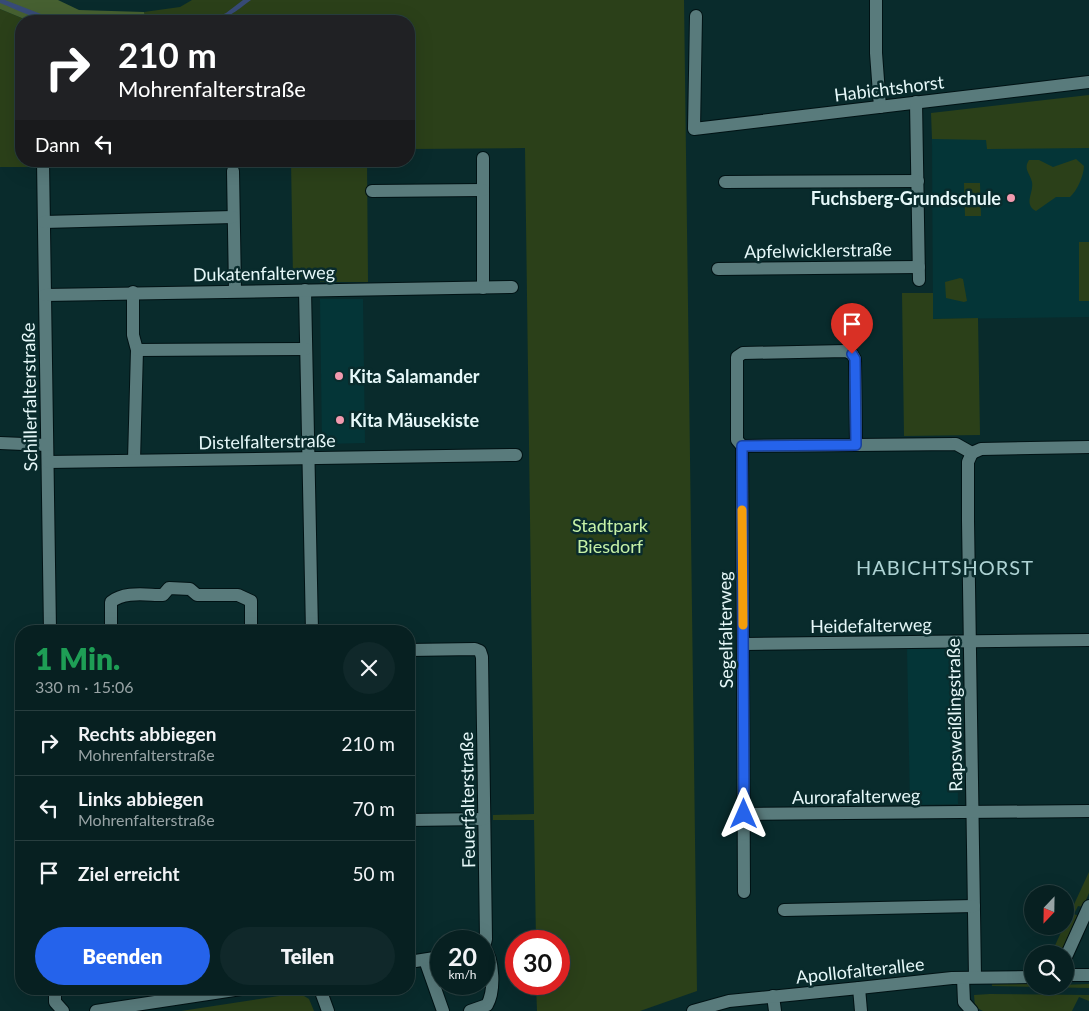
<!DOCTYPE html>
<html lang="de">
<head>
<meta charset="utf-8">
<style>
  :root { --surface:#072021; --page:#10282a; --text:#f1f3f6; --muted:#98a3a5; --line:#283e3f; --accent:#2563eb }
  body { margin:0; font-family:Lato,sans-serif; background:var(--page); color:var(--text); height:100vh; display:flex; flex-direction:column; font-size:19px; white-space:nowrap }
  * { box-sizing:border-box; margin:0 }
  p { font-size:16px; color:var(--muted) }
  .icon { flex:none; width:28px; height:28px; fill:none; stroke:currentColor; stroke-width:2; stroke-linecap:round; stroke-linejoin:round }
  .map { position:relative; flex:1; overflow:hidden }
  .panel { position:absolute; left:15px; top:625px; width:400px; height:370px; display:flex; flex-direction:column; background:var(--surface); border-radius:20px; box-shadow:0 5px 20px #0002,0 0 0 1px var(--line) }
  .panel>* { flex:none }
  .guide { position:absolute; left:15px; top:15px; width:400px; height:152px; border-radius:20px; box-shadow:0 5px 20px #0002,0 0 0 1px var(--line); background:#202124; color:#fff; overflow:hidden }
  .needle { width:32px; rotate:202deg }
  .controls { position:absolute; left:1024px; top:885px; display:grid; gap:10px }
  .controls a { display:grid; place-items:center; width:50px; height:50px; border-radius:50%; background:var(--surface); box-shadow:0 5px 20px #0002,0 0 0 1px var(--line); font-size:25px }
  .speed { position:absolute; left:430px; top:930px; display:flex; gap:10px; font-size:25px; font-weight:700; text-align:center }
  .speed>* { display:grid; place-content:center; width:65px; height:65px; border-radius:50%; background:var(--surface); box-shadow:0 5px 20px #0002,0 0 0 1px var(--line); line-height:1 }
  .speed small { font-size:12px; font-weight:400 }
  .speed .limit { border:8px solid #d22; background:#fff; color:#111 }
  .pin { position:absolute; display:grid; place-items:center; width:42px; height:42px; color:#fff; margin:-51px -21px; border-radius:50% 50% 50% 0; rotate:-45deg; box-shadow:0 0 5px #0007 }
  .pin .icon { rotate:45deg }
  .me { position:absolute; width:55px; margin:-28px; rotate:0deg; stroke-linejoin:round; filter:drop-shadow(0 0 4px #0008) }
  .turn { display:flex; align-items:center; gap:18px; height:105px; padding:0 20px; font-size:22px }
  .turn .icon { width:65px; height:65px; stroke-width:2.5 }
  .turn b { display:block; font-size:35px; line-height:42px }
  .then { display:flex; align-items:center; height:48px; padding:0 20px; background:#0003; gap:10px; font-size:19px }
  .round { display:grid; place-items:center; flex:none; width:52px; height:52px; border-radius:26px; background:var(--page) }
  .head { display:flex; align-items:center; justify-content:space-between; height:85px; padding:0 20px }
  h1 { font-size:30px; font-weight:800; line-height:38px; color:#1e9e55 }
  .button { display:flex; gap:10px; margin-top:auto; padding:10px 20px }
  .button a { flex:1; height:58px; border-radius:30px; background:var(--accent); color:#fff; font-size:20px; font-weight:800; line-height:58px; text-align:center }
  .button a+a { background:var(--page); color:var(--text) }
  ul { padding:0; list-style:none }
  li { display:flex; align-items:center; gap:15px; height:65px; padding:0 20px; border-top:1px solid var(--line) }
  li div { flex:1 }
  li b { display:block; font-size:19px }
  li em { font-style:normal }
  .map>svg:first-child { display:block }
  .built { fill:#043537 }
  .green { fill:#2b4019 }
  .forest { fill:#466031 }
  .water { fill:#374b77 }
  .lines { fill:none; stroke-linecap:round; stroke-linejoin:round }
  .minor-casing { stroke:#001214; stroke-width:14 }
  .minor { stroke:#597b7c; stroke-width:12 }
  .route-casing { stroke:#184099; stroke-width:12 }
  .route { stroke:#2563eb; stroke-width:9 }
  .slow { stroke:#f59e0b; stroke-width:9 }
  .poi-dot { fill:#f29aaf; stroke:#092b2c; stroke-width:2 }
  .labels { text-anchor:middle; dominant-baseline:central; stroke-width:5; stroke-linejoin:round; paint-order:stroke }
  .street-label { font-size:18px; fill:#e6f8f9; stroke:#092b2c }
  .poi-label { font-size:18px; font-weight:bold; fill:#e6f8f9; stroke:#092b2c; text-anchor:start }
  .park-label { font-size:18px; fill:#c6f1a7; stroke:#092b2c }
  .quarter-label { font-size:20px; letter-spacing:1px; fill:#aed3d4; stroke:#092b2c }
</style>
</head>
<body>
<div class="map">
<svg width="1089" height="1011" viewBox="0 0 1089 1011">
  <rect width="100%" height="100%" fill="#092b2c"/>
  <g class="built">
    <path d="M1089,122V317L933,319L932,139Z"/>
    <path d="M320,299H363L365,443L322,444Z"/>
    <path d="M907,648H956L958,804L910,805Z"/>
  </g>
  <g class="green">
    <path d="M192,0H684L697,991L640,1011H537L536,984H559V941H536L534,820H493V815L534,814L525,148L409,149V21H146L144,12L180,7Z"/>
    <path d="M0,9L29,21H21V161H31L30,167H0Z"/>
    <path d="M1089,95V148L987,149L986,140L932,139L931,113Z"/>
    <path d="M1076,159L1084,166C1084,175 1077,191 1070,197H1056L1036,211C1023,204 1034,193 1032,182C1030,173 1023,169 1029,160H1039L1053,167Z"/>
    <path d="M291,161H367L368,282H320V276L293,277Z"/>
    <path d="M964,183H980L981,216H965Z"/>
    <rect x="1079" y="242" width="10" height="59"/>
    <path d="M960,278L963,279L967,301L964,302L946,298L945,282Z"/>
    <path d="M902,293H933V319L978,318L980,435L904,436Z"/>
    <path d="M1089,872V893L1083,907L1078,906L1074,914L1079,916L1062,954H1051Z"/>
    <path d="M992,982L1032,983V986L1089,984V988L992,986Z"/>
    <path d="M299,993L309,999L314,1011H181Z"/>
    <path d="M990,994L1089,995V1001L1079,997L1072,1011H983L975,1007L974,995Z"/>
  </g>
  <path class="forest" d="M0,0H58L79,10L144,12L146,21H29L0,9Z"/>
  <g class="water">
    <path d="M0,0H5L59,21C38,21 20,11 0,3Z"/>
    <path d="M243,0H251C236,11 226,21 208,21L226,13Z"/>
  </g>
  <g class="lines">
    <g class="minor-casing">
      <g id="minor">
        <path d="M876,0V53L880,107"/>
        <path d="M696,16L694,129L1089,82"/>
        <path d="M916,102L919,280"/>
        <path d="M483,158V288"/>
        <path d="M43,161L50,631"/>
        <path d="M233,171L235,290"/>
        <path d="M725,182L918,181"/>
        <path d="M372,191L483,190"/>
        <path d="M44,222L233,217"/>
        <path d="M718,269L919,267"/>
        <path d="M305,290L312,631"/>
        <path d="M133,292V335L137,350L134,460"/>
        <path d="M45,295L512,287"/>
        <path d="M137,350L306,349"/>
        <path d="M0,443L47,445"/>
        <path d="M856,445L855,359L852,354L846,351L743,353L737,357V440L742,446L856,445L956,444L972,453"/>
        <path d="M742,446L744,892"/>
        <path d="M972,453L968,462V521L975,977"/>
        <path d="M972,453L981,449L1089,447"/>
        <path d="M48,462L516,455"/>
        <path d="M111,631V602C125,591 145,595 163,595L169,588L190,589L197,595H238L251,601V631"/>
        <path d="M744,644L1089,640"/>
        <path d="M409,650L475,649L480,651L482,657L486,939L484,947"/>
        <path d="M744,814L1089,811"/>
        <path d="M409,820L484,819"/>
        <path d="M784,910L974,906"/>
        <path d="M1065,959L1089,906"/>
        <path d="M425,960L443,1011"/>
        <path d="M409,962L441,957"/>
        <path d="M1065,975H1089"/>
        <path d="M963,978L964,1002L972,1011"/>
        <path d="M859,988L861,1011"/>
        <path d="M55,989V1002L63,1011"/>
        <path d="M320,989L328,1011"/>
        <path d="M773,996L775,1011"/>
        <path d="M96,1011L241,989"/>
        <path d="M470,1011L487,1005C495,991 494,960 484,947"/>
        <path d="M693,1011L729,1001L859,988L952,978L1032,977"/>
      </g>
    </g>
    <use href="#minor" class="minor"/>
  </g>
  <g class="lines">
    <g class="route-casing">
      <path id="route" d="M744,814L742,446L856,445L855,359L852,354"/>
    </g>
    <use href="#route" class="route"/>
    <path class="slow" d="M742,510L743,625"/>
  </g>
  <g class="poi-dot">
    <circle cx="1011" cy="198" r="5"/>
    <circle cx="339" cy="376" r="5"/>
    <circle cx="340" cy="420" r="5"/>
  </g>
  <g class="labels">
    <g class="street-label">
      <text transform="translate(889 88) rotate(-7)">Habichtshorst</text>
      <text transform="translate(818 250) rotate(-1)">Apfelwicklerstraße</text>
      <text transform="translate(264 273) rotate(-1)">Dukatenfalterweg</text>
      <text transform="translate(29 397) rotate(-91)">Schillerfalterstraße</text>
      <text transform="translate(267 441) rotate(-1)">Distelfalterstraße</text>
      <text transform="translate(871 625) rotate(-1)">Heidefalterweg</text>
      <text transform="translate(725 630) rotate(-91)">Segelfalterweg</text>
      <text transform="translate(954 715) rotate(-91)">Rapsweißlingstraße</text>
      <text transform="translate(856 796) rotate(-1)">Aurorafalterweg</text>
      <text transform="translate(467 800) rotate(-91)">Feuerfalterstraße</text>
      <text transform="translate(860 970) rotate(-6)">Apollofalterallee</text>
    </g>
    <g class="poi-label">
      <text x="1001" y="198" text-anchor="end">Fuchsberg-Grundschule</text>
      <text x="349" y="376">Kita Salamander</text>
      <text x="350" y="420">Kita Mäusekiste</text>
    </g>
    <g class="park-label">
      <text x="610" y="525">Stadtpark<tspan x="610" dy="21">Biesdorf</tspan></text>
    </g>
    <g class="quarter-label">
      <text x="945" y="567">HABICHTSHORST</text>
    </g>
  </g>
</svg>
<div class="controls">
<a><svg class="needle" viewBox="-14 -14 28 28"><path d="M0-13l5 13h-10z" fill="#e53935"/><path d="M0 13l5-13h-10z" fill="#98a3a5"/></svg></a>
<a><svg class="icon" aria-label="search" viewBox="0 0 24 24"><circle cx="10" cy="10" r="6"/><path d="M15 15l6 6"/></svg></a>
</div>
<div class="speed"><div>20<small>km/h</small></div><div class="limit">30</div></div>
<div class="pin" style="left:852px;top:354px;background:#d93025"><svg class="icon" aria-label="arrive" viewBox="0 0 24 24"><path d="M6 21V4h12l-3 4 3 4H6"/></svg></div>
<svg class="me" style="left:744px;top:814px" viewBox="-20 -20 40 40"><path d="M0-17L14 15 0 8-14 15z" fill="#2563eb" stroke="#fff" stroke-width="4"/></svg>
<div class="guide">
<div class="turn"><svg class="icon" aria-label="right" viewBox="0 0 24 24"><path d="M7 20v-9h11M14 6l5 5-5 5"/></svg><div><b>210 m</b>Mohrenfalterstraße</div></div>
<div class="then">Dann<svg class="icon" aria-label="left" viewBox="0 0 24 24"><path d="M17 20v-9H6M10 6l-5 5 5 5"/></svg></div>
</div>
<section class="panel">
<div class="head"><div><h1>1 Min.</h1><p>330 m · 15:06</p></div><a class="round"><svg class="icon" aria-label="close" viewBox="0 0 24 24"><path d="M6 6l12 12M18 6L6 18"/></svg></a></div>
<ul>
<li><svg class="icon" aria-label="right" viewBox="0 0 24 24"><path d="M7 20v-9h11M14 6l5 5-5 5"/></svg><div><b>Rechts abbiegen</b><p>Mohrenfalterstraße</p></div><em>210 m</em></li>
<li><svg class="icon" aria-label="left" viewBox="0 0 24 24"><path d="M17 20v-9H6M10 6l-5 5 5 5"/></svg><div><b>Links abbiegen</b><p>Mohrenfalterstraße</p></div><em>70 m</em></li>
<li><svg class="icon" aria-label="arrive" viewBox="0 0 24 24"><path d="M6 21V4h12l-3 4 3 4H6"/></svg><div><b>Ziel erreicht</b></div><em>50 m</em></li>
</ul>
<div class="button"><a>Beenden</a><a>Teilen</a></div>
</section>
</div>
</body>
</html>
